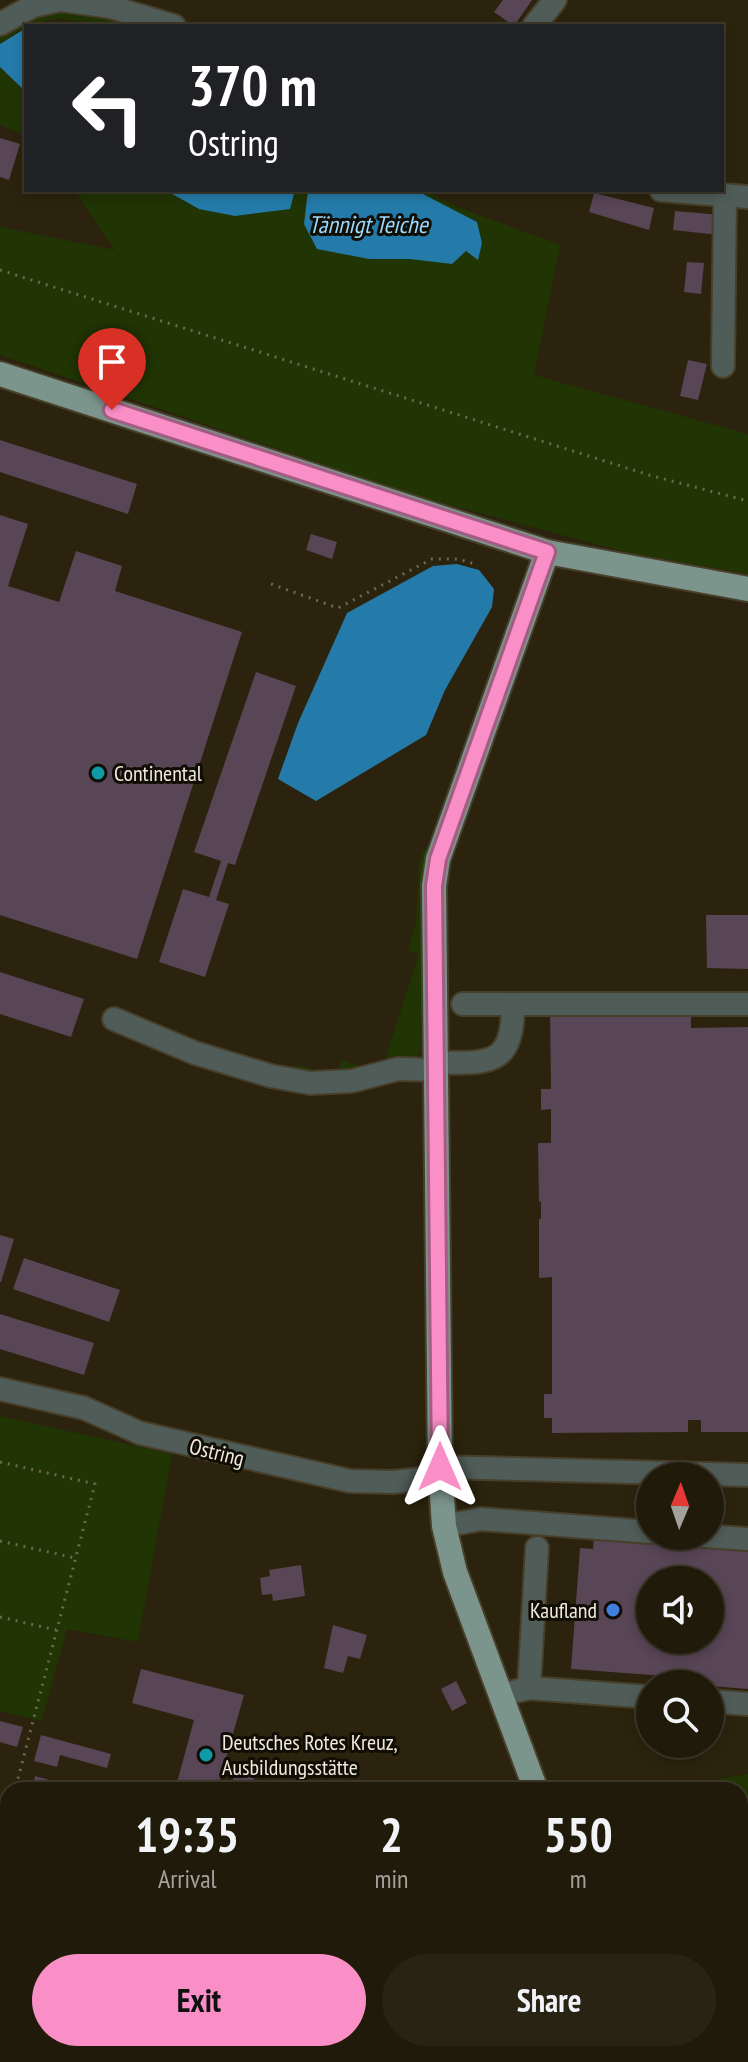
<!DOCTYPE html>
<html lang="en">
<head>
<meta charset="utf-8">
<style>
  :root { --surface:#201a0a; --page:#282313; --text:#f1f3f6; --muted:#a2a19c; --line:#3d382b; --accent:#fa8fc8 }
  body { margin:0; font-family:"PT Sans Narrow",sans-serif; background:var(--page); color:var(--text); height:100vh; display:flex; flex-direction:column; font-size:30px; white-space:nowrap }
  * { box-sizing:border-box; margin:0 }
  p { font-size:26px; color:var(--muted) }
  .icon { flex:none; width:44px; height:44px; fill:none; stroke:currentColor; stroke-width:2; stroke-linecap:round; stroke-linejoin:round }
  .map { position:relative; flex:1; overflow:hidden }
  .details { position:absolute; left:0px; top:1782px; width:748px; height:280px; display:flex; flex-direction:column; background:var(--surface); border-radius:24px 24px 0 0; box-shadow:0 4px 12px #0003,0 0 0 2px var(--line) }
  .details>* { flex:none }
  .top-card { position:absolute; left:24px; top:24px; width:700px; height:168px; border-radius:0px; box-shadow:0 4px 12px #0003,0 0 0 2px var(--line); background:#202124; color:#fff; overflow:hidden }
  .needle { width:52px; rotate:2deg }
  .controls { position:absolute; left:636px; top:1462px; display:grid; gap:16px }
  .controls a { display:grid; place-items:center; width:88px; height:88px; border-radius:50%; background:var(--surface); box-shadow:0 4px 12px #0003,0 0 0 2px var(--line); font-size:40px }
  .pin { position:absolute; display:grid; place-items:center; width:68px; height:68px; color:#fff; margin:-82px -34px; border-radius:50% 50% 50% 0; rotate:-45deg; box-shadow:0 0 8px #0007 }
  .pin .icon { rotate:45deg }
  .me { position:absolute; width:88px; margin:-44px; rotate:0deg; stroke-linejoin:round; filter:drop-shadow(0 0 6px #0008) }
  .turn { display:flex; align-items:center; gap:28px; height:168px; padding:0 32px; font-size:36px }
  .turn .icon { width:104px; height:104px; stroke-width:2.5 }
  .turn b { display:block; font-size:56px; line-height:68px }
  .eta { display:flex; justify-content:space-evenly; align-items:center; height:136px; text-align:center }
  .eta b { font-size:48px; font-weight:700; line-height:56px }
  .cta { display:flex; gap:16px; margin-top:auto; padding:16px 32px }
  .cta a { flex:1; height:92px; border-radius:48px; background:var(--accent); color:#111; font-size:32px; font-weight:700; line-height:92px; text-align:center }
  .cta a+a { background:var(--page); color:var(--text) }
  .map>svg:first-child { display:block }
  .green { fill:#213404 }
  .water { fill:#247ba9 }
  .building { fill:#584556; fill-rule:evenodd }
  .lines { fill:none; stroke-linecap:round; stroke-linejoin:round }
  .minor-casing { stroke:#473f2a; stroke-width:26 }
  .major-casing { stroke:#473f2a; stroke-width:28 }
  .path { stroke:#6e6754; stroke-width:3; stroke-dasharray:2 6; stroke-linecap:butt }
  .minor { stroke:#505c58; stroke-width:22 }
  .major { stroke:#7b948c; stroke-width:24 }
  .route-casing { stroke:#a25d82; stroke-width:20 }
  .route { stroke:#fa8fc8; stroke-width:14 }
  .culture-dot { fill:#0f9aa8; stroke:#100d05; stroke-width:3 }
  .shop-dot { fill:#3f7fe0; stroke:#100d05; stroke-width:3 }
  .labels { text-anchor:middle; dominant-baseline:central; stroke-width:6; stroke-linejoin:round; paint-order:stroke }
  .poi-label { font-size:22px; fill:#f0eadd; stroke:#100d05; text-anchor:start }
  .street-label { font-size:22px; fill:#f0eadd; stroke:#100d05 }
  .water-label { font-size:24px; font-style:italic; fill:#9bd8ff; stroke:#100d05 }
</style>
</head>
<body>
<div class="map">
<svg width="748" height="2062" viewBox="0 0 748 2062">
  <rect width="100%" height="100%" fill="#2b230d"/>
  <g class="green">
    <path d="M60,0L174,26H101L58,18L26,26L0,44V8L8,19Z"/>
    <path d="M0,67L26,92V135L0,125Z"/>
    <path d="M74,190H165L199,209H289L295,190H308L304,224L369,259H410L466,250L478,259L477,222L414,190H422L457,207L560,245L534,375L748,434V574L630,553L427,499L0,355V227L115,250Z"/>
    <path d="M423,849L429,851L423,883L420,1052C411,1065 402,1064 388,1068C351,1078 320,1083 283,1074L285,1066L297,1070L299,1065L336,1077L342,1060L367,1069L371,1062L383,1066L419,954L408,950L416,922L419,862Z"/>
    <path d="M0,1416L172,1454L138,1642L67,1629L42,1721L0,1711Z"/>
    <path d="M748,1774V1883L740,1884V1790H653Z"/>
  </g>
  <g class="water">
    <path d="M26,28V92L0,67V44Z"/>
    <path d="M165,190H295L290,209L235,216L199,209Z"/>
    <path d="M308,190H414L421,193L477,222L482,243L478,260L466,251L452,264L410,259H369L317,249L304,224Z"/>
    <path d="M457,564L479,570L494,589L492,607L445,690L426,735L316,801L278,779L298,723L347,613L433,566Z"/>
  </g>
  <g class="building">
    <path d="M503,0H532L514,26L494,12Z"/>
    <path d="M0,138L20,144L9,180L0,177Z"/>
    <path d="M594,193L654,208L649,230L589,212Z"/>
    <path d="M675,211L721,215L719,235L673,230Z"/>
    <path d="M687,262L704,263L701,294L684,292Z"/>
    <path d="M688,360L707,364L698,400L680,396Z"/>
    <path d="M0,440L137,484L128,514L0,472Z"/>
    <path d="M0,515L28,524L8,586L59,602L76,551L122,566L115,591L242,632L137,959L0,915Z"/>
    <path d="M311,534L337,542L332,559L306,550Z"/>
    <path d="M256,672L296,686L235,865L228,863L216,900L229,904L205,977L159,962L183,889L209,897L221,861L194,852Z"/>
    <path d="M706,915H748V969L707,968Z"/>
    <path d="M0,972L84,999L71,1037L0,1014Z"/>
    <path d="M691,1009V1028L748,1027V1432H701V1420H688V1432L552,1433V1418H544V1394H552V1277L539,1278V1219H541V1201L539,1202L538,1143H551V1109L541,1110V1089H551L550,1010Z"/>
    <path d="M0,1235L14,1239L1,1282H0Z"/>
    <path d="M24,1258L120,1290L109,1322L13,1289Z"/>
    <path d="M0,1314L94,1343L84,1375L0,1349Z"/>
    <path d="M594,1537L748,1550V1689L710,1686V1684H704L705,1679L571,1669L580,1548L593,1549ZM650,1580H710V1640H650Z"/>
    <path d="M301,1565L305,1596L273,1601L272,1594L262,1595L260,1578L270,1576L269,1570Z"/>
    <path d="M333,1625L367,1635L360,1659L348,1656L343,1673L324,1668Z"/>
    <path d="M141,1669L244,1695L217,1790H175L194,1720L132,1703Z"/>
    <path d="M456,1681L467,1703L452,1711L441,1689Z"/>
    <path d="M0,1721L23,1727L17,1747L0,1742Z"/>
    <path d="M41,1735L111,1754L107,1768L60,1755L57,1767L34,1761Z"/>
    <path d="M237,1766L256,1772L251,1790H230Z"/>
    <path d="M35,1776L82,1789V1790H32Z"/>
    <path d="M0,1879L8,1881V1957L0,1967Z"/>
    <path d="M748,1957V2008H740V1959Z"/>
  </g>
  <g class="lines">
    <g class="minor-casing">
      <g id="minor">
        <path d="M61,0L111,7L174,26"/>
        <path d="M0,24L33,6L60,0"/>
        <path d="M534,26L555,0"/>
        <path d="M661,190L748,197"/>
        <path d="M723,366L725,196"/>
        <path d="M463,1004H748"/>
        <path d="M114,1019L195,1053L271,1076L310,1083L352,1081L398,1069L434,1070"/>
        <path d="M434,1063C488,1062 513,1069 513,1004"/>
        <path d="M0,1389L84,1408L140,1433L350,1481L393,1482L440,1477"/>
        <path d="M440,1467L748,1475"/>
        <path d="M444,1526L481,1519L650,1532"/>
        <path d="M704,1536L748,1539"/>
        <path d="M529,1688L537,1548"/>
        <path d="M501,1695L529,1688L650,1697"/>
        <path d="M710,1701L748,1704"/>
        <path d="M0,1858L8,1860"/>
        <path d="M0,1988L8,1978"/>
        <path d="M740,2025H748"/>
        <path d="M521,2062L526,2058"/>
        <path d="M659,2062L664,2054"/>
      </g>
    </g>
    <g class="major-casing">
      <g id="major">
        <path d="M0,374L547,552L748,589"/>
        <path d="M536,1790L455,1572L444,1526L440,1467L434,886L438,859L547,552"/>
        <path d="M611,2054L616,2062"/>
      </g>
    </g>
    <g class="path">
      <path d="M0,270L649,475L748,501"/>
      <path d="M271,584L338,608L432,559H458L478,565"/>
      <path d="M0,1462L95,1484L15,1790"/>
      <path d="M0,1541L75,1558"/>
      <path d="M0,1617L56,1630"/>
      <path d="M1,1839L8,1814"/>
      <path d="M740,1872L743,1881"/>
      <path d="M748,1874L743,1881L748,1901"/>
    </g>
    <use href="#minor" class="minor"/>
    <use href="#major" class="major"/>
  </g>
  <g class="lines">
    <g class="route-casing">
      <path id="route" d="M112,410L547,552L438,859L434,886L440,1467"/>
    </g>
    <use href="#route" class="route"/>
  </g>
  <g class="culture-dot">
    <circle cx="98" cy="773" r="8"/>
    <circle cx="206" cy="1755" r="8"/>
  </g>
  <circle class="shop-dot" cx="613" cy="1610" r="8"/>
  <g class="labels">
    <g class="poi-label">
      <text x="114" y="773">Continental</text>
      <text x="597" y="1610" text-anchor="end">Kaufland</text>
      <text x="222" y="1742">Deutsches Rotes Kreuz,<tspan x="222" dy="25">Ausbildungsstätte</tspan></text>
    </g>
    <g class="street-label">
      <text transform="translate(217 1452) rotate(14)">Ostring</text>
    </g>
    <g class="water-label">
      <text x="368" y="224">Tännigt Teiche</text>
    </g>
  </g>
</svg>
<div class="controls">
<a><svg class="needle" viewBox="-14 -14 28 28"><path d="M0-13l5 13h-10z" fill="#e53935"/><path d="M0 13l5-13h-10z" fill="#a2a19c"/></svg></a>
<a><svg class="icon" aria-label="sound" viewBox="0 0 24 24"><path d="M4 9h4l5-4v14l-5-4H4zM17 9q2 3 0 6"/></svg></a>
<a><svg class="icon" aria-label="search" viewBox="0 0 24 24"><circle cx="10" cy="10" r="6"/><path d="M15 15l6 6"/></svg></a>
</div>
<div class="pin" style="left:112px;top:410px;background:#d93025"><svg class="icon" aria-label="arrive" viewBox="0 0 24 24"><path d="M6 21V4h12l-3 4 3 4H6"/></svg></div>
<svg class="me" style="left:440px;top:1467px" viewBox="-20 -20 40 40"><path d="M0-17L14 15 0 8-14 15z" fill="#fa8fc8" stroke="#fff" stroke-width="4"/></svg>
<div class="top-card">
<div class="turn"><svg class="icon" aria-label="left" viewBox="0 0 24 24"><path d="M17 20v-9H6M10 6l-5 5 5 5"/></svg><div><b>370 m</b>Ostring</div></div>
</div>
<section class="details">
<div class="eta">
<div><b>19:35</b><p>Arrival</p></div>
<div><b>2</b><p>min</p></div>
<div><b>550</b><p>m</p></div>
</div>
<div class="cta"><a>Exit</a><a>Share</a></div>
</section>
</div>
</body>
</html>
